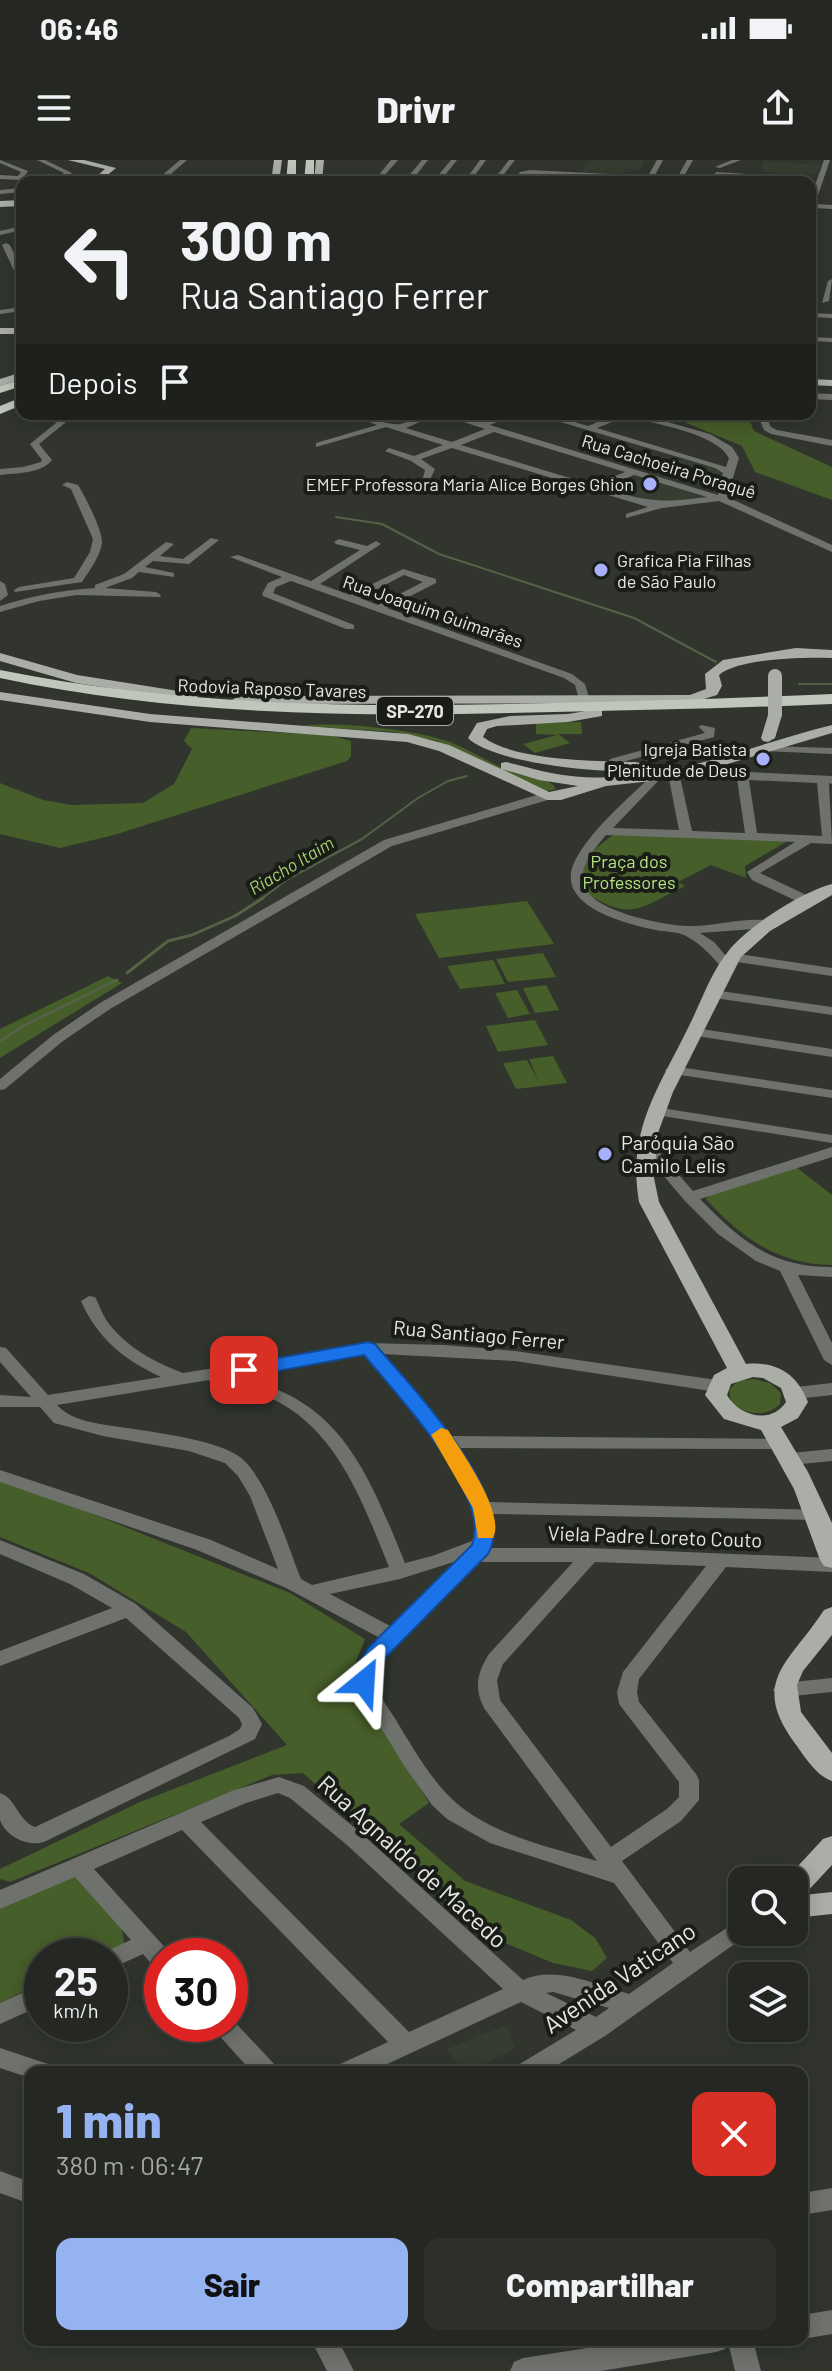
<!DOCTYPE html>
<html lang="pt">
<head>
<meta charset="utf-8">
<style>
  :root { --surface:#252822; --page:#2d302a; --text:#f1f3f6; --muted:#a3a6a5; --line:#424440; --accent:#95b2f1 }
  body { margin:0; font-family:Barlow,sans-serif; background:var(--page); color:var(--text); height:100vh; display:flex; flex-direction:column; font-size:30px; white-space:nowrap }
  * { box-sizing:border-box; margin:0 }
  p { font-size:26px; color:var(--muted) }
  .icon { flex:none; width:44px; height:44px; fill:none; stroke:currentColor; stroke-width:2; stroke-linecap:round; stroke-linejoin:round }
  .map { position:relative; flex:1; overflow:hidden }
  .sheet { position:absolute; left:24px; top:1906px; width:784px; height:280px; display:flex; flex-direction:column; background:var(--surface); border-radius:16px; box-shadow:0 4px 20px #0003,0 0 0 2px var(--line) }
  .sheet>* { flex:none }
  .top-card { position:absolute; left:16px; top:16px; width:800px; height:244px; border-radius:16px; box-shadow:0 4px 20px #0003,0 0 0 2px var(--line); background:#252822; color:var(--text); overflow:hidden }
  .fabs { position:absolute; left:728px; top:1706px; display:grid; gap:16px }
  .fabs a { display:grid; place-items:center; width:80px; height:80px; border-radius:16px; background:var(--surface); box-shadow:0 4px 20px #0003,0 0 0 2px var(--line); font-size:40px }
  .speed { position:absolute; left:24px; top:1778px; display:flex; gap:16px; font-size:40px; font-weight:700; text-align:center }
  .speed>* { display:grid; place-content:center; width:104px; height:104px; border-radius:50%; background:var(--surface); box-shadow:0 4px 20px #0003,0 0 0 2px var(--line); line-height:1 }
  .speed small { font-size:20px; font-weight:400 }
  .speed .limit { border:12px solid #d22; background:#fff; color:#111 }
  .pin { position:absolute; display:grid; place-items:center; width:68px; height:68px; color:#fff; margin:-34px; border-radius:16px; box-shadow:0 4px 12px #0006 }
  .me { position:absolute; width:88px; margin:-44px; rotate:27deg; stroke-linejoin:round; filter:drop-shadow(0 0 6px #0008) }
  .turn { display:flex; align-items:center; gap:28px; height:168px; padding:0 32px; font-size:36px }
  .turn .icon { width:104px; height:104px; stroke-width:2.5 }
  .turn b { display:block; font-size:56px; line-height:68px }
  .then { display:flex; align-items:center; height:76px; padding:0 32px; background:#0003; gap:16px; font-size:30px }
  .round { display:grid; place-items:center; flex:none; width:84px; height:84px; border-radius:16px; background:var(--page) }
  .overview { display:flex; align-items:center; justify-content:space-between; height:136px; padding:0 32px }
  h1 { font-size:48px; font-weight:800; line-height:60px; color:var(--accent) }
  .cta { display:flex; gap:16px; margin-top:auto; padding:16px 32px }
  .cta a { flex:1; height:92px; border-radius:16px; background:var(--accent); color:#111; font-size:32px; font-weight:800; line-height:92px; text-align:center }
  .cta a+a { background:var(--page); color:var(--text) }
  .status { display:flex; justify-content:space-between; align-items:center; height:56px; padding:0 40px; background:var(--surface); direction:ltr }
  .status svg { height:22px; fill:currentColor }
  header { display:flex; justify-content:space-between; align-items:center; height:104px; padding:0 32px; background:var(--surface); font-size:36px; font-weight:800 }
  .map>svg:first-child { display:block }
  .built { fill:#363d30 }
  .green { fill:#465e29 }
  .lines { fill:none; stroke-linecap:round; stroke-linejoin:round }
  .stream-far1 { stroke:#566245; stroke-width:2 }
  .stream { stroke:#566245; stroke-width:3 }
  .minor { fill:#6f716d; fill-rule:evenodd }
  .major { fill:#aaaea6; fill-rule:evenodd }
  .highway { fill:#c1c6bd; fill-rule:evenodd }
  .major-bridge { stroke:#aaaea6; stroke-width:14 }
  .route { fill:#1a73e8; stroke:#114b97; stroke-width:2 }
  .slow { fill:#f59e0b }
  .poi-dot { fill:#a8b0fc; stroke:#1a1c18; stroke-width:3 }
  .labels { text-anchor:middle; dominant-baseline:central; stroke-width:8; stroke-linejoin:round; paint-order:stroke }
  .far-street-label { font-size:18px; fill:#e5e7e2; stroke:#1a1c18 }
  .far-poi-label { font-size:18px; fill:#e5e7e2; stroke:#1a1c18; text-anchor:end }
  .shield { fill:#1a1c18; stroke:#a8aaa5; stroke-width:2 }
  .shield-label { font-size:18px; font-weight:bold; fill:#e5e7e2 }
  .far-park-label { font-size:18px; fill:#b5e37f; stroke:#1a1c18 }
  .far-water-label { font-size:18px; font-style:italic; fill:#a4d16e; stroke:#1a1c18 }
  .poi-label { font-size:20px; fill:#e5e7e2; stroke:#1a1c18; text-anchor:start }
  .street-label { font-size:20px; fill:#e5e7e2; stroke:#1a1c18 }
  .near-street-label { font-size:24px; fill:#e5e7e2; stroke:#1a1c18 }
</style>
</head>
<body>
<div class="status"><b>06:46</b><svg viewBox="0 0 49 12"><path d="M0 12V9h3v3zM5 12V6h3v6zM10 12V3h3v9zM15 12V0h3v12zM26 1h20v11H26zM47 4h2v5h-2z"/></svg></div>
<header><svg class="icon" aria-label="menu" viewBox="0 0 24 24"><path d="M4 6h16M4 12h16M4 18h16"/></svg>Drivr<svg class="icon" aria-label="share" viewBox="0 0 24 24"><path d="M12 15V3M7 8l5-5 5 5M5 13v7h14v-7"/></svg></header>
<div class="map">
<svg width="832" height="2211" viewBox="0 0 832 2211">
  <rect width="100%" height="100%" fill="#31352e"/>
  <g class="built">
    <path d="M589,0H645L640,10L626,9L621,15L581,13Z"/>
    <path d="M764,1L822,5L814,15L761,12Z"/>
    <path d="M684,299L722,311L724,314L716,329L649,314Z"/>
    <path d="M646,317L704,335L705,338L666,343L611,332Z"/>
    <path d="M506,1865L515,1888L470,1912H465L447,1889Z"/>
  </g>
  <g class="green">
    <path d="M665,254H747L754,271L832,307V340L755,312L742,286Z"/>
    <path d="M581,562L582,574H558L570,583L535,593L523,584L557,575L536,574V563Z"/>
    <path d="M302,566C336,561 416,570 450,582C473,591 494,606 518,614C530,619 550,617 556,629L544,632L437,581L394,572Z"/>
    <path d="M191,568L330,575L351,581V596L347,601L114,675L60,688L0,674V623L43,640L72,645L143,643L174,624L192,589L184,581Z"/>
    <path d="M617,672L782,680L786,682L745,706L746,718L711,705L678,722L685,726C638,749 632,762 584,732L578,711L592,691Z"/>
    <path d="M527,741L554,784L439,798L415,754Z"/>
    <path d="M543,793L556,817L508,822L496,799Z"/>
    <path d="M493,800L505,824L460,829L447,806Z"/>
    <path d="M108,816L122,823L0,898V869Z"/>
    <path d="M546,825L559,850L535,853L523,828Z"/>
    <path d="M517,830L530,854L508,858L495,833Z"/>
    <path d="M535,860L548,885L498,892L486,866Z"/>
    <path d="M553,896L567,923L516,929L503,903L527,900L539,922L529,899Z"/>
    <path d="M796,1007L832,1035V1105C779,1105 740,1077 706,1039L710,1033Z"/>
    <path d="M754,1219L770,1223L781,1233L780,1244C766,1258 745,1255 731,1242L729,1230L738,1221Z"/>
    <path d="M0,1317L290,1433L365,1479L350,1517L429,1643L399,1664L465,1721L571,1760L595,1778L607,1798L592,1811L553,1803L481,1773L303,1613L272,1615L10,1722L0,1719V1709L140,1642L287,1585L186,1472L89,1413L0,1377Z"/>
    <path d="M78,1712L122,1770L125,1787L94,1796H42V1822L0,1843V1743Z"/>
  </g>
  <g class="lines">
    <g class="stream-far1">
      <path d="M336,357L382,364L439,394L634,458L716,502"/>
      <path d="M799,524H832"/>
      <path d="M260,740L288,719L362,679L418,638L448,621L467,616"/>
    </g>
    <g class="stream">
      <path d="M127,813L168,781L192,775L235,756L263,738"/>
      <path d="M0,881L23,866L117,820"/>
    </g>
    <g class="minor">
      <path d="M0,0L28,11L24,17L54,19L64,13L37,0H45L72,13L62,20L64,22L0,19V15L18,16L21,12L0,3Z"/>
      <path d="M180,0H187L162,22L101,17L104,15L159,18Z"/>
      <path d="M391,0H398L384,16L407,18L422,0H428L414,18L435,19L451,0H457L442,19L456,22H373Z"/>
      <path d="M480,0H486L470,22H464Z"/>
      <path d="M509,0H515L498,22H492Z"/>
      <path d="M657,0H663L654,17L677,18L687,0H693L683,18L717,22L530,14L524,15L518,22H512L520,12L530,10L648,16Z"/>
      <path d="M732,0H741L720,8L715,7Z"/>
      <path d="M824,0H830L815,44L832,45V49L814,48L810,51V39Z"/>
      <path d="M716,12L796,17L799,19L796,21L714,15Z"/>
      <path d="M22,28V32L0,34V30Z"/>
      <path d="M22,66V70L0,75V71Z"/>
      <path d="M6,83L10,85L22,111V121L18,119L2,85Z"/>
      <path d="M832,119L829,141L822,143L828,121Z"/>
      <path d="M22,147V151L0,154V150Z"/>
      <path d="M810,153L832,154V158L810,157Z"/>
      <path d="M810,177L832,178V182L810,181Z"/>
      <path d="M810,233L832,234V240L810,239Z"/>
      <path d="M67,254H76L39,284L52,300C41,314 16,313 0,315V309L23,307L41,302L42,300L30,284Z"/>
      <path d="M291,254H300L291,262L287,259Z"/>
      <path d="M348,254C364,254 387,266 400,264C414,261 424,254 438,254L406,268L452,282L485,269L440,254C454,254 465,260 478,262C490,263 503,254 516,254L490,265L718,335L723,313L715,308L534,254H547L588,266L617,254H639L710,274L732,287L739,298L727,337L832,385V392L719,341L662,348L626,358V354L648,347L452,288L421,299L435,309L427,326H421L425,310L411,301L385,291L389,288L414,296L443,285L386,267L316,287V283L377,265ZM627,256C654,264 716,273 729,298L726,307L597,268ZM494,272L625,312L593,325L461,285ZM634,315L707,337C661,343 648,342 603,328Z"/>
      <path d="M757,254H765L771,267L777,270L832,280V286L771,274L764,270Z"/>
      <path d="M67,322L78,325C85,336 103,371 102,383C100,397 89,411 82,422L15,432L14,430L19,427L74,418L90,392L93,379L71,329L62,325Z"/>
      <path d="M211,378L219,380L189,404L153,401L145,407L174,413V417L139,412L132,418L105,428L156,432L161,435L160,437L77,435L39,441L0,452V446C31,436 62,430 95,428V425L124,414L166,382L174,384L160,396L183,399Z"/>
      <path d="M339,379L367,386L376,381L381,384L320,424L350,435L403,409L436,419V423L387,448L572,514L585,524L590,541L580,543L575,525L564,518L291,421L276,427L273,433L354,465V469H346L263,436L262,434L268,423L282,417L230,397L238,395L311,421L360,390L336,384L334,382ZM404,415L423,422L378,445L360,438Z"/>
      <path d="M0,421L5,424L8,435L0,441Z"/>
      <path d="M701,565L715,568L714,577L619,603L616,609L606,607L610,599L705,573L699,567Z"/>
      <path d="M767,586L832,588V594L763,591V587Z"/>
      <path d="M680,609L832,616V624L829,623L832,684L811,683L760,713L815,739V745H805L752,720L747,712L795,682L606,675C596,687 579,705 583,723C589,751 662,765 687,766C715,767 744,756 773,761V767L768,768L700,773L714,782L726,796L732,793L832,808V816L730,801L734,805L732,808H722C711,795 701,784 686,776C677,771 665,772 656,770C622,763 549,744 577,697C596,665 626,641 652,615H660L662,617L613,668L679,670L668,614ZM680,617L737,619L745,673L692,671ZM749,620L817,623L822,676L757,673Z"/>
      <path d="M547,632L553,636L551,639L392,686L110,849L63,881L5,929L0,930V919L53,875L100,843L384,680Z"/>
      <path d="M713,830L832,847V855L708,837V831Z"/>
      <path d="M695,868L832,889V897L690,875L688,872Z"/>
      <path d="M672,906L832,930V938L667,913L665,910Z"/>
      <path d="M655,947L832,975V983L650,954L648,951Z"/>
      <path d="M645,981L650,982L693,1031L832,987V997L700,1039C741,1081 771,1107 832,1107V1117L798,1115L832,1183V1205L824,1200L780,1111L756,1101L718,1074L685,1041L640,988L638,985L640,982Z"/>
      <path d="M89,1136L95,1137C100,1146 103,1157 110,1165C128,1188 156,1203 183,1213L368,1183L444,1185L515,1191L717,1220L726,1226L717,1232L515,1201L382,1194L451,1276L787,1279L790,1283L787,1287L781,1289L459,1288L476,1317L487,1342L825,1350L828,1354L825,1358L819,1360L490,1354L493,1373L487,1388H590L832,1398V1412L726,1407L639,1519L637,1532L639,1542L696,1614L699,1620V1640L681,1661L622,1701L690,1792L742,1758V1772L750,1773L605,1876L546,1912H515L518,1905L576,1870L521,1842L370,1912H335L338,1905L388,1882L182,1670L94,1709L170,1793L171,1796H162V1809L154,1807L143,1794L110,1809V1796H101L102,1793L131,1780L75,1717L0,1749V1730L234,1630L279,1617L304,1626L361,1673L523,1820C556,1805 596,1825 629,1834L673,1803L614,1723L490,1683L447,1659L432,1645L405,1607L358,1530V1510L369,1489L380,1478L286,1428L197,1390L0,1322V1310L211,1380L278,1409L250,1336L238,1316L225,1303L189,1291L103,1276L54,1263L40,1247H0V1235L31,1237L0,1202V1187L6,1188L48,1235L161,1217C124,1200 97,1178 81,1141ZM364,1194C396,1230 490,1330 472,1381L432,1396L405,1403C367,1310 338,1232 228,1217ZM209,1220L211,1225C235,1232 260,1231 282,1244C340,1277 365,1348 389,1407L312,1425L301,1419C288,1387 266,1313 237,1295C210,1278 145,1271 113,1266C93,1263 71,1260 57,1245ZM460,1400L392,1467L330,1434L400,1419ZM481,1402H573L489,1494C477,1513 474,1528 484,1548L597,1701C546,1686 482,1673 445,1632C426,1611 411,1585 396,1560C383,1540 368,1524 383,1499ZM595,1402L706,1406L623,1512L617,1532L619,1544L679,1622V1637L667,1649L611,1687L500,1540L497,1520L503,1504ZM278,1633L290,1638L347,1685L503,1829L409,1872L201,1662L246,1643ZM553,1832L609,1848L596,1857L546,1833Z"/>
      <path d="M832,1223V1235L796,1239L787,1233L796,1227Z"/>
      <path d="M832,1289V1301L791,1305L785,1303L782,1299L785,1295L791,1293Z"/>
      <path d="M0,1380L84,1414L136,1444L253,1548L262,1564L255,1579L44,1682C28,1687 6,1677 0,1660C0,1652 0,1641 0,1633C16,1638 18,1661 35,1667L229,1576L240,1569L242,1564L239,1558L126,1458L0,1506V1491L112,1448L70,1424L0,1394Z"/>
      <path d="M832,1518V1532L783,1537L776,1535L773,1530L776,1525L783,1523Z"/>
      <path d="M42,1824V1845L0,1864V1843Z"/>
      <path d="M230,1857L275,1905L278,1912H252L215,1871L212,1864H230Z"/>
      <path d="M0,1888L51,1905L54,1912H30V1918L0,1908Z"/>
      <path d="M0,2011L30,2022V2044L0,2033Z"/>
      <path d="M832,2028V2050L802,2055V2033Z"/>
      <path d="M832,2150V2174L802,2179V2155Z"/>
      <path d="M311,2180H338L354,2211H327Z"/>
      <path d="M639,2180H753L761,2211H735L728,2182L725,2189L716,2192L601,2211H510L514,2202L523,2198Z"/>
    </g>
    <g class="major">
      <path d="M68,0H84L116,8L99,22H90L105,9Z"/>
      <path d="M274,0H282L279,22H271Z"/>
      <path d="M316,0H324L322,22H314Z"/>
      <path d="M22,40V46L0,47V41Z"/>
      <rect x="0" y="168" width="22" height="6"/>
      <path d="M22,212V219L0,226V219Z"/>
      <path d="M810,219L832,220V226L810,225Z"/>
      <path d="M796,488L832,490V498C805,497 739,498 719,515L722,526L717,535L691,543L239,544L232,540L239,536L690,535L706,529L705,514L723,500Z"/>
      <path d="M0,493L77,515L191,533L198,537L191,541L76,523L0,501Z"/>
      <path d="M0,532L150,554L408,574L449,585L501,609V603L506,602C528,607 549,614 571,616C662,626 747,586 832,565V573L680,618L606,626L561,640H547L439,591L407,582L150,562L0,540ZM502,609L539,620L578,626L549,632Z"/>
      <path d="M597,549L602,550V556L568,562L497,566L487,569L483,577C515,601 595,601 635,602L640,603V609C608,616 490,602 468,578L477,563L510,556L568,554Z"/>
      <path d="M775,551L782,555L775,578L768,582L763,581L761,578L768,555Z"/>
      <path d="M832,724V735L770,771L741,797L673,932L658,973L654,1018L659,1042L746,1204C777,1201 797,1214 808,1242L798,1258L781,1267L808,1312L832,1363V1408L824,1406L820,1400L794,1329L761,1270L724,1259L705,1235L714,1215L727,1208L639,1042C627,971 657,931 687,870C701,843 710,813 730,789C750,765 802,732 832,724ZM753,1217L763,1218L781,1228L786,1242C771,1265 739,1256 727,1235L731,1224Z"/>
      <path d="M832,1447V1475L803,1511L797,1525L801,1552L832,1593V1621C817,1616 806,1599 797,1586C748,1521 789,1504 824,1450Z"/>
      <path d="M832,1676V1705L804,1735L832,1732V1754L794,1758V1720H785L823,1679Z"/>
    </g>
    <g class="highway">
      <path d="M288,0H296V22H286Z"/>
      <path d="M306,0H314V22H304Z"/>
      <path d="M22,219V226L0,233V226Z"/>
      <path d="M22,237V245L0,254V246Z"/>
      <path d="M0,510C184,547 367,548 554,543C647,541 739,538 832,534V544C739,548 647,550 554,552C367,557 184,557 0,518Z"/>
    </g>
    <path class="major-bridge" d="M775,516V554"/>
  </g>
  <path class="route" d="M368,1182L375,1184C410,1226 520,1338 488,1394L384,1499L372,1528L364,1531L356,1528L353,1522L355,1510L368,1488L472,1385C492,1334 395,1233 364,1195L244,1217L234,1210L244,1204Z"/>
  <path class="slow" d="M441,1268L448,1270C462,1293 506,1353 493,1378H478L473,1348L431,1275Z"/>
  <g class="poi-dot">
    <circle cx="650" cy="324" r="8"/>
    <circle cx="601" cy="410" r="8"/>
    <circle cx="763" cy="599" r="8"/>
    <circle cx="605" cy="994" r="8"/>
  </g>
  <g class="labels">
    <g class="far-street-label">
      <text transform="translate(669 306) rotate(17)">Rua Cachoeira Poraquê</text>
      <text transform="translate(433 451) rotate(19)">Rua Joaquim Guimarães</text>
      <text transform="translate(272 528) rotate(2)">Rodovia Raposo Tavares</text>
    </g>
    <g class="far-poi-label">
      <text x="634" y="324">EMEF Professora Maria Alice Borges Ghion</text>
      <text x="617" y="400" text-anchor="start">Grafica Pia Filhas<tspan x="617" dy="21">de São Paulo</tspan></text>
      <text x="747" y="589">Igreja Batista<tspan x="747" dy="21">Plenitude de Deus</tspan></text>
    </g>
    <rect class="shield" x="377" y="537" width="76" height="28" rx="6"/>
    <g class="shield-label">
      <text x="415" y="551">SP-270</text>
    </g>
    <g class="far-park-label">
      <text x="629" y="701">Praça dos<tspan x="629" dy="21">Professores</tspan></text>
    </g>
    <g class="far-water-label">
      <text transform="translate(291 705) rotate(-31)">Riacho Itaim</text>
    </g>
    <g class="poi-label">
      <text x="621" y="982">Paróquia São<tspan x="621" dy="23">Camilo Lelis</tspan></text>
    </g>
    <g class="street-label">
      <text transform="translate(479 1174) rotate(5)">Rua Santiago Ferrer</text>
      <text transform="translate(655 1376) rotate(2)">Viela Padre Loreto Couto</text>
    </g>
    <g class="near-street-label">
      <text transform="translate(413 1701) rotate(42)">Rua Agnaldo de Macedo</text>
      <text transform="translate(619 1817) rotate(-34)">Avenida Vaticano</text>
    </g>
  </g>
</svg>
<div class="fabs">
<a><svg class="icon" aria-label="search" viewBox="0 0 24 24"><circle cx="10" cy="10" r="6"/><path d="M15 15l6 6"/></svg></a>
<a><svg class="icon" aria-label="layers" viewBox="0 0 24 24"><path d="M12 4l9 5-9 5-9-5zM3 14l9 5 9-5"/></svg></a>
</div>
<div class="speed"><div>25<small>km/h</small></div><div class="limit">30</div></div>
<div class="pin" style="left:244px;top:1210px;background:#d93025"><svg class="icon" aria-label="arrive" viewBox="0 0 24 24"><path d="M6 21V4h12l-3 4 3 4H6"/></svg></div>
<svg class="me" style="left:364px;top:1522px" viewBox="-20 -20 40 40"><path d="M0-17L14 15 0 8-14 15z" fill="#1a73e8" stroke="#fff" stroke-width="4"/></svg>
<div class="top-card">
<div class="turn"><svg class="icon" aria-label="left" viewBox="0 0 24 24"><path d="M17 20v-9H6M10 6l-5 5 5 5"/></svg><div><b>300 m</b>Rua Santiago Ferrer</div></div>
<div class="then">Depois<svg class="icon" aria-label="arrive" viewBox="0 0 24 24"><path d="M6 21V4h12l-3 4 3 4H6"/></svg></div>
</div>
<section class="sheet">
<div class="overview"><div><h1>1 min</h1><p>380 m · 06:47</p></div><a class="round" style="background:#d93025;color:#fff"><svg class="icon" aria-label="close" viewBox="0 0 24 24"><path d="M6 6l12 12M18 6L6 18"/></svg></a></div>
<div class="cta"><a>Sair</a><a>Compartilhar</a></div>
</section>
</div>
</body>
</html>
